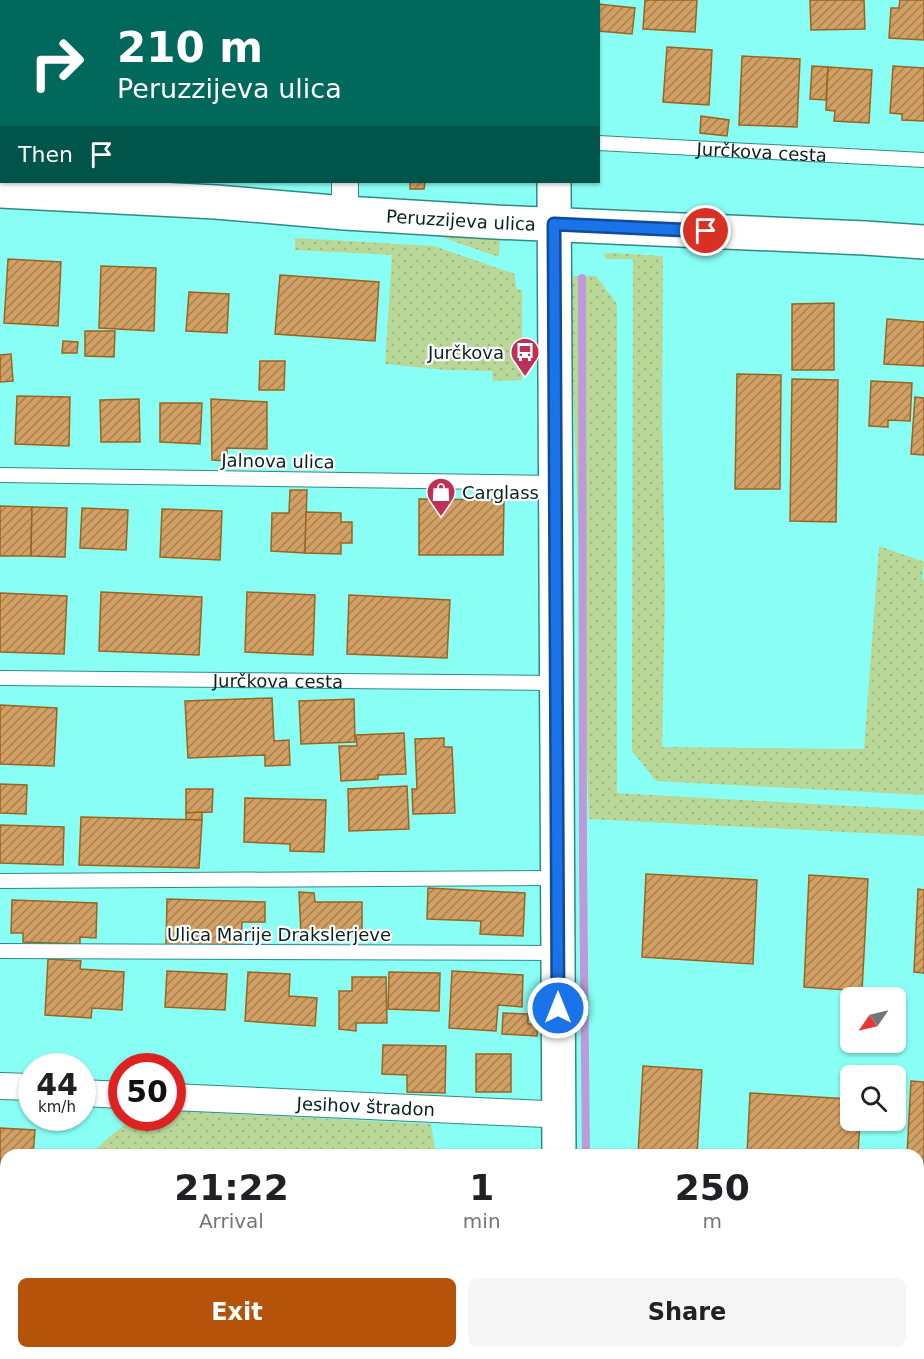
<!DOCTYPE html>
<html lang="en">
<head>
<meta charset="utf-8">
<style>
  :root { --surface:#fff; --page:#f6f6f6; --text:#202124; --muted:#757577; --accent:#b45309 }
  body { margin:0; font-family:"DejaVu Sans",sans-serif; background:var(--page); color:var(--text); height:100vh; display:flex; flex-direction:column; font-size:22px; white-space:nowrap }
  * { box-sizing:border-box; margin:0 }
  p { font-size:20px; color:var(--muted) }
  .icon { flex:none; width:33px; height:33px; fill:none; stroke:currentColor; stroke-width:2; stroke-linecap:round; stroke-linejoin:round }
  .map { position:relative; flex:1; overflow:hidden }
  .sheet { position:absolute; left:0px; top:1149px; width:924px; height:210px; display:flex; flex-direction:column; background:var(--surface); border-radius:18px 18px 0 0; box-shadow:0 2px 4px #0004 }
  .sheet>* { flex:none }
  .banner { position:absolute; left:0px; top:0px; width:600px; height:183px; box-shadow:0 2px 4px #0004; background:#00695c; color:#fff; overflow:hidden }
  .needle { width:39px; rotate:236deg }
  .controls { position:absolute; left:840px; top:987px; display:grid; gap:12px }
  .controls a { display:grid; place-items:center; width:66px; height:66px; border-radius:9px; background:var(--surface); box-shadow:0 2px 4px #0004; font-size:30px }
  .speed { position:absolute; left:18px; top:1053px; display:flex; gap:12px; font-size:30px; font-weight:700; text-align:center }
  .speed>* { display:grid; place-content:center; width:78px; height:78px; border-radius:50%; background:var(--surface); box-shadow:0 2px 4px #0004; line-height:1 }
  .speed small { font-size:15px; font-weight:400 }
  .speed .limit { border:9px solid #d22; background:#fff; color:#111 }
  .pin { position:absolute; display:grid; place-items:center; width:51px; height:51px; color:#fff; margin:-26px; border:3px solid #fff; border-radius:50%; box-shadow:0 2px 6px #0007 }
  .me { position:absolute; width:66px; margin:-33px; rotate:0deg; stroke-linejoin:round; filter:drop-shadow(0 0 4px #0008) }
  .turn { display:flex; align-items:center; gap:21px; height:126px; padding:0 18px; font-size:27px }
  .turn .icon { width:78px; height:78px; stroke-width:2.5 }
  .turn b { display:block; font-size:42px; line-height:51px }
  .then { display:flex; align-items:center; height:57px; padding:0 18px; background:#0003; gap:12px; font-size:22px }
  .eta { display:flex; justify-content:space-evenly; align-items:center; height:102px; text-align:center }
  .eta b { font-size:36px; font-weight:700; line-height:42px }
  .cta { display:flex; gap:12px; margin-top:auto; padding:12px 18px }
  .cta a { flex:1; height:69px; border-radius:9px; background:var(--accent); color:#fff; font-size:24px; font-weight:700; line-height:69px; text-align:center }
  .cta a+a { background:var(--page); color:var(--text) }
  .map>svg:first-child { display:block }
  .grass { fill:url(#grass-dots) }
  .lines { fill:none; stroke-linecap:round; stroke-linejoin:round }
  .stream { stroke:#bd9ad9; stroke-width:8 }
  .building { fill:url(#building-hatch); stroke:#9a651d; stroke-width:1.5 }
  .service-casing { stroke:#2d8b85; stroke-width:16 }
  .minor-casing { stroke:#2d8b85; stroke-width:28 }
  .secondary-casing { stroke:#2d8b85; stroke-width:36 }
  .service { stroke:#fff; stroke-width:14 }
  .minor { stroke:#fff; stroke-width:26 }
  .secondary { stroke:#fff; stroke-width:33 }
  .route-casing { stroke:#114b97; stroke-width:15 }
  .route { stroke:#1a73e8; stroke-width:10 }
  .labels { text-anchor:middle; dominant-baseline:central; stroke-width:4.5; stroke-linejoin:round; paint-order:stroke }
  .street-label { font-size:18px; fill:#06211f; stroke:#fff }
  .poi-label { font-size:18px; fill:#06211f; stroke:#fff; text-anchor:end }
</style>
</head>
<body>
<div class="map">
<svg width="924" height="1359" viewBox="0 0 924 1359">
  <defs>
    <pattern id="grass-dots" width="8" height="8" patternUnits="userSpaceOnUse" patternTransform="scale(1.5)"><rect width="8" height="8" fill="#b9d898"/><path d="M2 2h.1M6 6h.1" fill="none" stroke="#9eb983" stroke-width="1.8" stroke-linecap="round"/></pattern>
    <pattern id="building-hatch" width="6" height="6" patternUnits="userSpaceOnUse" patternTransform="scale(1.5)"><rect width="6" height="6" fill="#d29f64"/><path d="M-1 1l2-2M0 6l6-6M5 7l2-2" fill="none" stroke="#a88152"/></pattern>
  </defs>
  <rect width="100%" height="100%" fill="#89fef5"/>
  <g class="grass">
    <path d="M441,234L500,238L499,257L444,238L440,236Z"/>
    <path d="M295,238L434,246L515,274L516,289L522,290V380L493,381L492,371L446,370L385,364L392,255L295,250Z"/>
    <path d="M612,253L663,256L662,413L665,591L662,747L864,749L879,546L924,562L922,579L924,580V795L656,781L632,751L633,259H606L604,254Z"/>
    <path d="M574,276H596L617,304V793L924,810V836L589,819L570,302L571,281Z"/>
    <path d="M173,1111L431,1124L435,1149L538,1151V1155H89C101,1146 125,1120 139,1118C149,1116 162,1118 172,1118Z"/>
  </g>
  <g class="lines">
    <g class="stream">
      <path d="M582,278L583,866L586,1155"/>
      <path d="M587,1353V1359"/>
    </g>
  </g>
  <g class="building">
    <path d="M645,0H697L695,32L643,29Z"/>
    <path d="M810,0H864L865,29L811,30Z"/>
    <path d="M900,0H924V40L889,38L891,8H899Z"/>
    <path d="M598,4L635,8L632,34L598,31Z"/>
    <path d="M667,47L712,50L709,105L663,102Z"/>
    <path d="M742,56L800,59L797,127L739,125Z"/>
    <path d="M812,66L828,67L826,100L810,99Z"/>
    <path d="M893,66L924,68V121L902,120V114L890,113Z"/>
    <path d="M828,67L872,70L869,123L834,121L835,111L826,110Z"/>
    <path d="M701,116L729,120L727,136L700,133Z"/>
    <path d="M410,182H425L424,189H410Z"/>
    <path d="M8,259L61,262L58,326L4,323Z"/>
    <path d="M101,266L156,268L154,331L99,328Z"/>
    <path d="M280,275L379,282L375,341L275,334Z"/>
    <path d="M189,292L229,294L227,333L186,331Z"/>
    <path d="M834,303V370H792V304Z"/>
    <path d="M887,319L924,322V366L884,364Z"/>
    <path d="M85,331H115L114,357L85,356Z"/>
    <path d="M63,341L78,342L77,353H62Z"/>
    <path d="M11,354L13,381L0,382V355Z"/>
    <path d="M260,361H285L284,390H259Z"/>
    <path d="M737,374L781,375L780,489H735Z"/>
    <path d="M792,379L838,380L836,522L790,521Z"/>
    <path d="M871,381L912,383L910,421L888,420V427L869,426Z"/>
    <path d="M17,396L70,397L69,446L15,444Z"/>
    <path d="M915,397L924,398V455L911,454Z"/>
    <path d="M139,399L140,442H101L100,400Z"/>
    <path d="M211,399L267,402V449L227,448V461L212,460Z"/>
    <path d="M160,403H202L200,444L160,442Z"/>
    <path d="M290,490H307L305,553L271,551L272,513H289Z"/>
    <path d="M419,499L504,500L503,555H419Z"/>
    <path d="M0,506L32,507L31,556H0Z"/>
    <path d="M32,507L67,508L65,557L31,556Z"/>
    <path d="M82,508L128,510L126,550L80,548Z"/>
    <path d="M162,509L222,511L220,560L160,557Z"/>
    <path d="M306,512L341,513V522H352V543H341V554L305,553Z"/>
    <path d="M101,592L202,597L199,655L99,651Z"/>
    <path d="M247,592L315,595L313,655L245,652Z"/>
    <path d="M0,593L67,596L64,654L0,652Z"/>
    <path d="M349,595L450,600L447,658L347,654Z"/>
    <path d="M272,698L274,741L289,740L290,765L265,766V755L188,758L185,701Z"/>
    <path d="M354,699L355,742L301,744L299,701Z"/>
    <path d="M0,705L57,708L54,766L0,764Z"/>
    <path d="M404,733L406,774L378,775V779L341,781L339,746H357L356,735Z"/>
    <path d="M444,738V747H452L455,813L413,814L412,789H417L415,739Z"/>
    <path d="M0,784L27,785L26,814L0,813Z"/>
    <path d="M407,786L409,829L349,831L348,789Z"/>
    <path d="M186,789H213L212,812L186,813Z"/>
    <path d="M245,798L326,800L324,852L290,851V844L244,842Z"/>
    <path d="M202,812V820H186V813Z"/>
    <path d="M81,817L202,820L199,868L79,865Z"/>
    <path d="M0,825L64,827L63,865L0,863Z"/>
    <path d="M646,874L757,880L753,964L642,957Z"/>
    <path d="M809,875L868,879L862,991L804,987Z"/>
    <path d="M428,888L525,893L523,936L480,934L481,921L427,919Z"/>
    <path d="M918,889L924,890V973L914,972Z"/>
    <path d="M299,892L314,893L315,902H362V934H301Z"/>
    <path d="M167,899L265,902V922H242L241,947L166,945Z"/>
    <path d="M12,900L97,903L96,938L80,937V944L23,942V933H11Z"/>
    <path d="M48,959L81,961L80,969L124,972L122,1010L92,1008L91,1018L45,1015Z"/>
    <path d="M167,971L227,974L225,1010L165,1007Z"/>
    <path d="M452,971L523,975L522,1007L498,1005L496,1031L449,1028Z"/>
    <path d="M248,972L290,974L289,996L317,998L315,1026L245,1021Z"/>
    <path d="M389,972L440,973L439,1011L388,1009Z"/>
    <path d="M352,977H386L387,1023H356V1031L339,1029V991H352Z"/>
    <path d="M503,1013L528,1014V1024H538L537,1036L502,1034Z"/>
    <path d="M383,1045L446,1046L445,1093L407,1092V1075L382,1074Z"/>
    <rect x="476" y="1054" width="35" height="38"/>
    <path d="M643,1066L702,1070L697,1155H638Z"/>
    <path d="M911,1081L924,1082V1194H918V1155H907Z"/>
    <path d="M750,1093L850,1099V1120H860L858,1155H747Z"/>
    <path d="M0,1128L35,1130L33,1155H6V1189H0Z"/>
    <rect x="0" y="1189" width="6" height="45"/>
    <rect x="0" y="1234" width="6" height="45"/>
    <path d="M918,1256L924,1257V1332L918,1331Z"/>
    <rect x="0" y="1279" width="6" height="46"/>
    <path d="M0,1325H6V1353H51V1359H0Z"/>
    <rect x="86" y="1353" width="30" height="6"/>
  </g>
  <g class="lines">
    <g class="service-casing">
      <g id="service">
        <path id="s1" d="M598,143L924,160"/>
        <path d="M0,475L555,483"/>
        <path id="s2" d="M0,678L556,683"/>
        <path d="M0,881L557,878"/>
        <path d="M0,951L557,953"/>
      </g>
    </g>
    <g class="minor-casing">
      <g id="minor">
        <path d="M344,0V2"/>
        <path d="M345,182V213"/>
        <path d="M0,1086L32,1087"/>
        <path d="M82,1093L122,1095"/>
        <path id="s3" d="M172,1097L545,1114L558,1116"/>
        <path d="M715,1353L816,1359"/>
      </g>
    </g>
    <g class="secondary-casing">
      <g id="secondary">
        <path d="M555,2V0"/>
        <path d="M554,182L559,1155"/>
        <path id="s4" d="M0,191L216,202L345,213L495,222L865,238L924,242"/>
        <path d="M561,1353V1359"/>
      </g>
    </g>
    <use href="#service" class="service"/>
    <use href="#minor" class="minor"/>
    <use href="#secondary" class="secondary"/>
  </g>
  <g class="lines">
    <g class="route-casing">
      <path id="route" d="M558,1008L554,224L706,231"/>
    </g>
    <use href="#route" class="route"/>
  </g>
  <defs>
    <g id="bus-pin" transform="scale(1.5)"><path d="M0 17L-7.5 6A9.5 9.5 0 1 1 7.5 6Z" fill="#bf3059" stroke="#fff"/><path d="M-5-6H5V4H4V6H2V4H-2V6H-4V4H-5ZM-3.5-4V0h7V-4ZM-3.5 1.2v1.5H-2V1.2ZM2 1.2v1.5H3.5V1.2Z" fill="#fff"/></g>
    <g id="shop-pin" transform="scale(1.5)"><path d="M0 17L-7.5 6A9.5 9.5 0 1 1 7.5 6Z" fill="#bf3059" stroke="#fff"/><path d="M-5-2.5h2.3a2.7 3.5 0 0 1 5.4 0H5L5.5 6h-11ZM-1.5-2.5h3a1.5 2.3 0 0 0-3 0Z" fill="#fff"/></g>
  </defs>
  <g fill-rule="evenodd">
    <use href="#bus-pin" x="525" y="352"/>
    <use href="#shop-pin" x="441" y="492"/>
  </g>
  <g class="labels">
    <g class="street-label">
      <text stroke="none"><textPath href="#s1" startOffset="164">Jurčkova cesta</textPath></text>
      <text stroke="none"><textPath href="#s4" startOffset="462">Peruzzijeva ulica</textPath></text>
      <text transform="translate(278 461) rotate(1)">Jalnova ulica</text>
      <text stroke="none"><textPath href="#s2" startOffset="278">Jurčkova cesta</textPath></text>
      <text x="279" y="934">Ulica Marije Drakslerjeve</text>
      <text stroke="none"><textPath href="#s3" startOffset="194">Jesihov štradon</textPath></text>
    </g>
    <g class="poi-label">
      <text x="504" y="352">Jurčkova</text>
      <text x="462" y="492" text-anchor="start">Carglass</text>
    </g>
  </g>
</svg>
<div class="controls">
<a><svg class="needle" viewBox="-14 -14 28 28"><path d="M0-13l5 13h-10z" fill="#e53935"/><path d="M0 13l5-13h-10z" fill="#757577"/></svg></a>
<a><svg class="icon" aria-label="search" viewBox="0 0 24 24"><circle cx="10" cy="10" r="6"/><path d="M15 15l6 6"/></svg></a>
</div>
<div class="speed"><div>44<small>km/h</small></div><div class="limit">50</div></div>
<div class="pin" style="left:706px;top:231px;background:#d93025"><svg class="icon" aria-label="arrive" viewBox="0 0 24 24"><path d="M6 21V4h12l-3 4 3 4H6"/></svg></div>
<svg class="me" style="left:558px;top:1008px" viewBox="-20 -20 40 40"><circle r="17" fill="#1a73e8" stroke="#fff" stroke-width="3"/><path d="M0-11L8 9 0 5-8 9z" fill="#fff"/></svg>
<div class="banner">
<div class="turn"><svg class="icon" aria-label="right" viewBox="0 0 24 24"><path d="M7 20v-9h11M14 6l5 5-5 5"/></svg><div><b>210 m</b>Peruzzijeva ulica</div></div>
<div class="then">Then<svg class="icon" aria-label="arrive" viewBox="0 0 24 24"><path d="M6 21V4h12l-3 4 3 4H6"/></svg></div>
</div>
<section class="sheet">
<div class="eta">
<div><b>21:22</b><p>Arrival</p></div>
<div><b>1</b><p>min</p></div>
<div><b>250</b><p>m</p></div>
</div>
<div class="cta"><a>Exit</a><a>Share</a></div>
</section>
</div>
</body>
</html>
